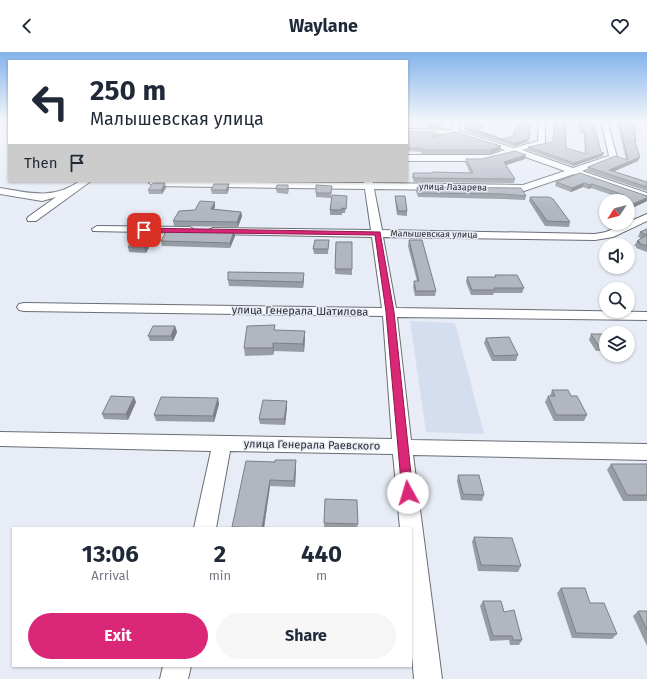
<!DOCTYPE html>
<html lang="en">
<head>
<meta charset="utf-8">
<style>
  :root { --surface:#fff; --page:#f6f6f7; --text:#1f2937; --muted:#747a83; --accent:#db2777 }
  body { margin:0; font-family:"Fira Sans",sans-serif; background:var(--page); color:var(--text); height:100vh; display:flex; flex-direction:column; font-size:15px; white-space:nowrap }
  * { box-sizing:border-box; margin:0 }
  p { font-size:13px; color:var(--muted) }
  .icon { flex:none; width:22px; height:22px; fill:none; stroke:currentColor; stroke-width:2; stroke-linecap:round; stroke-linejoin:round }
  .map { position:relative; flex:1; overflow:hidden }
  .panel { position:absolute; left:12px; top:475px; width:400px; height:140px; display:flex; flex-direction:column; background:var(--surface); border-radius:0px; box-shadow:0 1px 3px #0004 }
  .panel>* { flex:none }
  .banner { position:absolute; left:8px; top:8px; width:400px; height:122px; border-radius:0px; box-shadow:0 1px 3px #0004; background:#fff; color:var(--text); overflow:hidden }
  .needle { width:26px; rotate:234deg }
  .fabs { position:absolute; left:599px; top:142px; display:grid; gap:8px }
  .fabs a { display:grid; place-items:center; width:36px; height:36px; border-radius:50%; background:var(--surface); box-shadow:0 1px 3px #0004; font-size:20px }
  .pin { position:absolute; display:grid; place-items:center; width:34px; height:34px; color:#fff; margin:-17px; border-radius:8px; box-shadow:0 2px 6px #0006 }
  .me { position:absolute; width:44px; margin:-22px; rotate:354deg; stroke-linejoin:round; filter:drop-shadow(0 0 3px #0008) }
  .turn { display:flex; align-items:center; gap:14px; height:84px; padding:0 16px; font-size:18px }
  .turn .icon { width:52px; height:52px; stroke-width:2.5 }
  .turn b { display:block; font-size:28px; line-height:34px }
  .then { display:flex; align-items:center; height:38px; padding:0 16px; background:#0003; gap:8px; font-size:15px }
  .eta { display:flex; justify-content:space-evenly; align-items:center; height:68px; text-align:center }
  .eta b { font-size:24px; font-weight:700; line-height:28px }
  .button { display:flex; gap:8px; margin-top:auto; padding:8px 16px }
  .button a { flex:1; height:46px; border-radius:24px; background:var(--accent); color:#fff; font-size:16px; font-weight:700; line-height:46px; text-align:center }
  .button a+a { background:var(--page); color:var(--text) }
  header { display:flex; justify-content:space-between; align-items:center; height:52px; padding:0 16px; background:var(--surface); font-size:18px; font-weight:700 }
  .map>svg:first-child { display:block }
  .built { fill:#d5deee }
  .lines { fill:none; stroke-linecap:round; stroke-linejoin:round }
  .minor-casing { stroke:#696e76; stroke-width:2 }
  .minor { fill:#fff; fill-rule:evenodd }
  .wall { fill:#989da5 }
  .shaded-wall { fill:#7c7f86 }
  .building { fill:#b1b6c0; stroke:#7c7f86 }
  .route { fill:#db2777; stroke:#8e194d }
  .labels { text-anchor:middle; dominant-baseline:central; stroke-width:3; stroke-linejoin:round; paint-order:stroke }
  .far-street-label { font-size:9px; fill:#292b2e; stroke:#e7ecf6 }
  .street-label { font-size:11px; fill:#292b2e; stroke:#e7ecf6 }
</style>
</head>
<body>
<header><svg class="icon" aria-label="back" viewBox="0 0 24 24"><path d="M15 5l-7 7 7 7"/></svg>Waylane<svg class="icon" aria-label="heart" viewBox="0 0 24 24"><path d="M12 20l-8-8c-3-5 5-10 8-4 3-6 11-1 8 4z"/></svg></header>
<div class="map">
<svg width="647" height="627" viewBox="0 0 647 627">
  <rect width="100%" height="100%" fill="#e7ecf6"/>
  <path class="built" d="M410,269L455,271L484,382L426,380Z"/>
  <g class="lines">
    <g class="minor-casing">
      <g id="minor">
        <path d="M456,69H462L458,79L514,96L538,89L539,69H545V92L522,98L573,116L609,104L601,69H607L617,105L582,119L647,141V147L574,122L524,139L374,137L382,178L595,182L606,180L647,162V169L613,185L595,188L383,185L396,256L647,260V268L397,265L411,388L647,392V408L413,403L442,627H414L411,593V476H400L393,402L230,399L216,476H194L211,399L0,394V380L392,387L383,264L24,259L19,258L17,255L19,252L24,251L382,256L372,185L213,182L207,179L213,176L371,178L365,137L154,134L149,131L151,129L364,131L363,129H373V131L523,133L565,119L514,101L491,107L480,109H407V103H490L505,98L453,82L407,81V77L451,78Z"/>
        <path d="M80,129H91L36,169H28L27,167L28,165L56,145L42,149L0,142V136C31,141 52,148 80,129Z"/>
        <path d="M97,174L190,175L195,178L190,181L93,179L92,177Z"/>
        <path d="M163,614H191L188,627H160Z"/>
      </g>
    </g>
    <use href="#minor" class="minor"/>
  </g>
  <g class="wall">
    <path d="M445,69L440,76H427V73Z"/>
    <path d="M469,69H485L480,79L503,87L513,84L519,74L520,69H530L529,87L528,90L514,94L464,79L465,76Z"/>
    <path d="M549,69H565L566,96L585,102L584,82L580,80L577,69H593L601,100L603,104L573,114L527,98L528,95L553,90L555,70H549Z"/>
    <path d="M617,69H633L636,79L634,82L636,89L635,92L640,105L638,109L614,119L647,130V139L586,119L588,115L626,107Z"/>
    <path d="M407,78V79L435,83L434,85L501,94L500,98L490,102H422L421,100L407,99Z"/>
    <path d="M466,107H525L506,113L515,127L514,131L414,130L412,125L413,121H432V120L470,121L465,110Z"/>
    <path d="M580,121L647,144V149L628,158V149H610L618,145L591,136L588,137L583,135L571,140L555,134L556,130Z"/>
    <rect x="392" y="129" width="10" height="1"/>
    <path d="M316,133L332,134L331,146L316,145Z"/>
    <path d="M417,135L526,144L525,148L502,147L418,145L416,139Z"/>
    <path d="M166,136L162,142H149L148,138Z"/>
    <path d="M229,137L227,142H212L211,138Z"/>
    <path d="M276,137H289L288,142L277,141Z"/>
    <path d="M347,144L345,161H342V163H330V158Z"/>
    <path d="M395,144L407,159V164L397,163L395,148Z"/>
    <path d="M530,145L570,170L569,175L545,174L529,149Z"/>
    <path d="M215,150V154L214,158L241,160L242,164L238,175L174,174L173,169L195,158Z"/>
    <path d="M647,177V200L636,196V194H634L637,189L641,186L638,185L640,180Z"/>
    <path d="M235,184L230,196L162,194L161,189Z"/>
    <path d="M329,188L328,202H314L313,197Z"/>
    <path d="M409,188L436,239L435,244H415L413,235L414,229H417L408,194Z"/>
    <path d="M152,189L146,201L129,200L128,195Z"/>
    <path d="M336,190H352V223L335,222Z"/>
    <path d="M495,223L524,236L522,241H494L493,243H471L466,230L467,225H495Z"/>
    <path d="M304,226L303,236L229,234L228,228Z"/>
    <path d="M175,274L177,280L173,289H150L148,284Z"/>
    <path d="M275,278L305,286L304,300L274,299L273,303L245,304L244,296Z"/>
    <path d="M591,282H606V301H603L601,299H596L589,288Z"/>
    <path d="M486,286L518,303L516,309H492L484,291Z"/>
    <path d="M552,338L571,344L587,363L584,369H554L545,350L548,344H550Z"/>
    <path d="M218,346L219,352L214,370L156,369L154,363Z"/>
    <path d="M287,349V355L285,373L260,372L259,367Z"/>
    <path d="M136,350L128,368L104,367L102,362Z"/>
    <path d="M296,408V414L295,435L270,434L264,476H232V475L275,410Z"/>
    <path d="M611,412H647V449H623L607,418Z"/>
    <path d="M458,423L484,443L482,449L461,448L457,429Z"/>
    <path d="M325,447L358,472L357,476H324Z"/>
    <path d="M474,485L521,514L518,520L478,519L472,490Z"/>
    <path d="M561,536L590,551L617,582L612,587L572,586L557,541Z"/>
    <path d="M483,549L504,560L522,588L519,593H510L509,588L490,589L480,554Z"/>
    <path d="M638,559H647V594L633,564Z"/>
  </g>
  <g class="shaded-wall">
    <path d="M443,69H445L440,76V73Z"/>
    <path d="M529,87L528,90L514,94L515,91Z"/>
    <path d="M501,94L500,98L490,102L491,98Z"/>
    <path d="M604,101L603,104L573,114L574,111Z"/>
    <path d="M526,103L525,107L503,114L504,110Z"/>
    <path d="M640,105L638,109L608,122L609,118Z"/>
    <path d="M165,131L166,136L162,142L161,138Z"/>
    <path d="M584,131L583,135L571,140L572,136Z"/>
    <path d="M229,132V137L227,142L226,138Z"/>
    <path d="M592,132L591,136L588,137L590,133Z"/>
    <path d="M647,146V149L628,158V154Z"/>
    <path d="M215,150V154L212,162L211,157Z"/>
    <path d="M241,160L242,164L238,175L237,170Z"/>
    <path d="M234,179L235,184L230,196V191Z"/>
    <path d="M151,184L152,189L146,201L144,195Z"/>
    <path d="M304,221V226L303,236V230Z"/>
    <path d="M175,274L177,280L173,289L171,284Z"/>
    <path d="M305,279V286L304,300L303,292Z"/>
    <path d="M273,291L274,299L273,303Z"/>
    <path d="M134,345L136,350L128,368L126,362Z"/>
    <path d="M218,346L219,352L214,370L213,364Z"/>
    <path d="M287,349V355L285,373L284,367Z"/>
    <path d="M296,408V414L295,435L294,429Z"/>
    <path d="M270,428V434L264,476H262Z"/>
  </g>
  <g class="building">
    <path d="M430,69H443L440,73H427Z"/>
    <path d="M469,69H484L479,79L503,87L513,84L515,76L519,74L520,69H530L529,87L515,91L465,76Z"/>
    <path d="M555,69H565L566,96L586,102L585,79L581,77L579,69H593L601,100L604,101L574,111L528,95L553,90Z"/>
    <path d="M619,69H633L636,79L634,78L636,89L634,88L640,105L609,118L647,130V135L588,115L615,104L628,108Z"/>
    <path d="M407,78V79L436,80L432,85L455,80L501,94L491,98H422V96H407Z"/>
    <path d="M515,99L526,103L504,110L515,127L414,126L413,121H432V120L473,121L466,107H481Z"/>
    <path d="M580,121L647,144V146L628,154V149H611L624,143L592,132L590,133L584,131L572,136L556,130Z"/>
    <path d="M153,131H165L161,138H148Z"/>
    <path d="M214,132H229L226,138H211Z"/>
    <path d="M277,133H288V137H276Z"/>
    <path d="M316,133L332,134L331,141H316Z"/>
    <path d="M417,135L521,136L526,144L503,142L419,141Z"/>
    <path d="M332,143L347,144L346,157L342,156V158H330Z"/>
    <path d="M395,144H405L407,159H398Z"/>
    <path d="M530,145H549L553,147L570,170L547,169Z"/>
    <path d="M200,149L215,150L211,157L241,160L237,170L173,169L179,159L195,158Z"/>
    <path d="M647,177V183L640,180Z"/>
    <path d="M167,178L234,179L230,191L161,189Z"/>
    <path d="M647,183V194L638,191L640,190L637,189Z"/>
    <path d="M135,184H151L144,195H128Z"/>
    <path d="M315,188H329L328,197H313Z"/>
    <path d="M409,188H422L436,239H416L414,229H419Z"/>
    <path d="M336,190H352V217H335Z"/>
    <path d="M228,220L304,221L303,230L228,228Z"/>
    <path d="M495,223H517L524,236H494L495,238H472L467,225H496Z"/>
    <path d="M275,273L274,278L305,279L303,292L273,291V296H244L247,274Z"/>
    <path d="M153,274H175L171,284H148Z"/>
    <path d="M591,282H606V296L604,293H598Z"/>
    <path d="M509,285L518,303L494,304L486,286Z"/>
    <path d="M552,338H568L571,344H577L587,363H556L548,344H555Z"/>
    <path d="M111,344L134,345L126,362H102Z"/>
    <path d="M161,345L218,346L213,364L154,363Z"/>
    <path d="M263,348L287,349L284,367H259Z"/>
    <path d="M275,408H296L294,429L270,428L262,476L232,475L246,409L275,410Z"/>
    <path d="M611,412H647V443H627Z"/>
    <path d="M458,423H479L484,443L463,442Z"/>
    <path d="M325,447L357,448L358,472L324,471Z"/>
    <path d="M474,485L512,486L521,514L481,513Z"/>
    <path d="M561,536H585L590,551H604L617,582L576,581Z"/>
    <path d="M483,549H501L504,560L514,558L522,588H513L512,584H493Z"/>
    <path d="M638,559H647V578Z"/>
  </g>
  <linearGradient id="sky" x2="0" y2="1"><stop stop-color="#83b3eb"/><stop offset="0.44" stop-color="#f4f6fb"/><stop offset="1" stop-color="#f4f6fb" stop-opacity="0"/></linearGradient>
  <rect width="647" height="157" fill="url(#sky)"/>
  <path class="route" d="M142,176L380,180L394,260L413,441L412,444L408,446L403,444L402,441L386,260L375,183L144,180L141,178Z"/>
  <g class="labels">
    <g class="far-street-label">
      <text transform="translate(453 135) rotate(1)">улица Лазарева</text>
      <text transform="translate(434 182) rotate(1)">Малышевская улица</text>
    </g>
    <g class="street-label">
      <text transform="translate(300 259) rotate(1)">улица Генерала Шатилова</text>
      <text transform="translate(312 393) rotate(1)">улица Генерала Раевского</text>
    </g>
  </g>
</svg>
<div class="fabs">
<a><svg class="needle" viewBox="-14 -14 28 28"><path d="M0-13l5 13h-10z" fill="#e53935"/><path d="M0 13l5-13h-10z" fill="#747a83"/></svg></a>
<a><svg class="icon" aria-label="sound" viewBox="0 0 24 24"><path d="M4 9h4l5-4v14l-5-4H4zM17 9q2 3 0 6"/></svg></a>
<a><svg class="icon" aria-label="search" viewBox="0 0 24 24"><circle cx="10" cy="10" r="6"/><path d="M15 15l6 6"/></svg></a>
<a><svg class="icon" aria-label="layers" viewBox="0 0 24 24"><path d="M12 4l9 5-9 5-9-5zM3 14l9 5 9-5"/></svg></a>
</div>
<div class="pin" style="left:144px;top:178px;background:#d93025"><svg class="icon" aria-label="arrive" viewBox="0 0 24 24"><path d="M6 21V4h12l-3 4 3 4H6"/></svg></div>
<svg class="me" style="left:408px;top:441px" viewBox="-20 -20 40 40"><circle r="19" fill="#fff"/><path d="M0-13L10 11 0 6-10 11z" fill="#db2777"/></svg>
<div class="banner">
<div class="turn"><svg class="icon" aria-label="left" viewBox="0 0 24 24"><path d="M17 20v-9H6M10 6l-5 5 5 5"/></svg><div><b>250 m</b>Малышевская улица</div></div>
<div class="then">Then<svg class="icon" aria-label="arrive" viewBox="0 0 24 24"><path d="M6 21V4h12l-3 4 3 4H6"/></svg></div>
</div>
<section class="panel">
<div class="eta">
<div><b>13:06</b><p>Arrival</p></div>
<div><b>2</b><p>min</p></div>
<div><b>440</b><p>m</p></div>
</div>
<div class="button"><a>Exit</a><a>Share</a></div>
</section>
</div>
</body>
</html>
